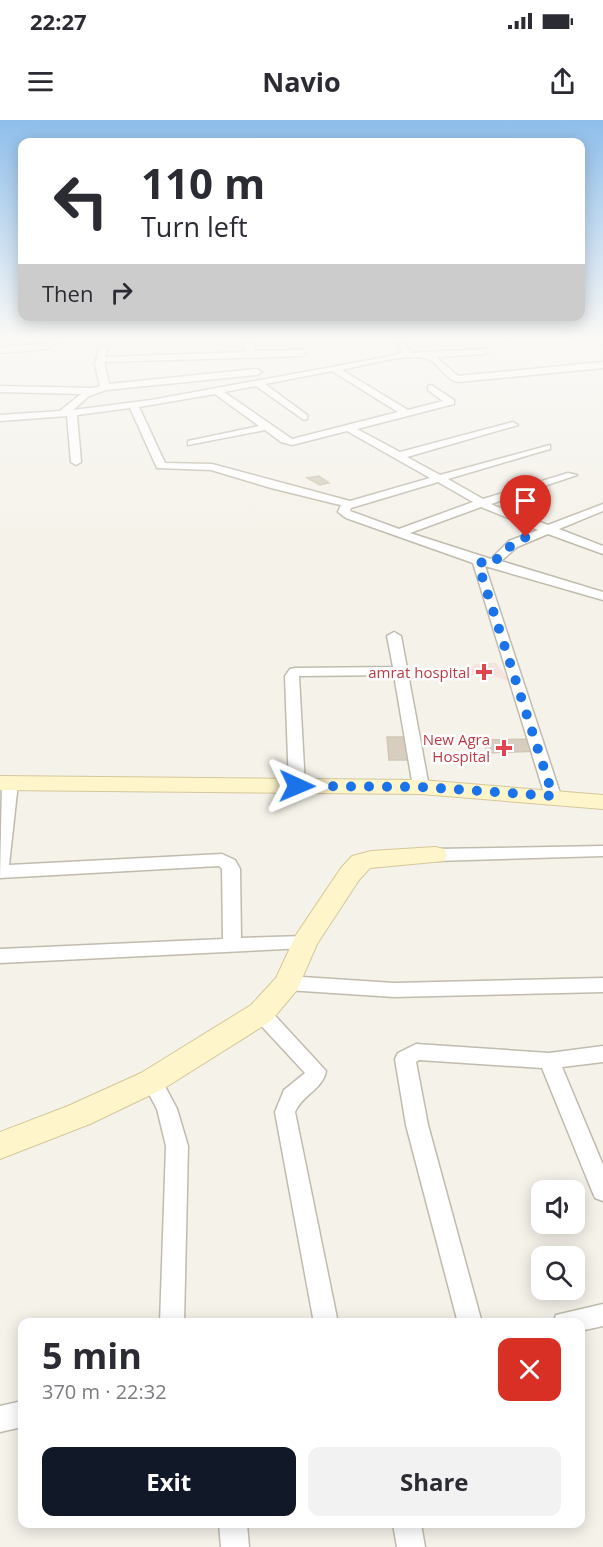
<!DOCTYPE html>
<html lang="en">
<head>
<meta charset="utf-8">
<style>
  :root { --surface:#fff; --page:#f2f2f3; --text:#2b2b33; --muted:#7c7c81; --accent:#111827 }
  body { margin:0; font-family:"Open Sans",sans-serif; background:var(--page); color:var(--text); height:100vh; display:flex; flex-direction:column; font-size:22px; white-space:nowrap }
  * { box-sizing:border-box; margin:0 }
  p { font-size:20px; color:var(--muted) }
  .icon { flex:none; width:33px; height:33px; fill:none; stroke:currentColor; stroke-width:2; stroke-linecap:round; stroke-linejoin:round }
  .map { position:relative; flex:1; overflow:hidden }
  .panel { position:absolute; left:18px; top:1198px; width:567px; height:210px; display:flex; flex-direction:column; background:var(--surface); border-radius:12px; box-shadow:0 3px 15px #0003 }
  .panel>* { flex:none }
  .hud { position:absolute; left:18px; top:18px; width:567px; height:183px; border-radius:12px; box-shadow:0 3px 15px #0003; background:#fff; color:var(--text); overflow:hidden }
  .controls { position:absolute; left:531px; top:1060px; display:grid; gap:12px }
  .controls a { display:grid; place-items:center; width:54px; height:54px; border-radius:12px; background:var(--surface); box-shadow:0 3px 15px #0003; font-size:30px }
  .pin { position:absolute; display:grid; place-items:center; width:51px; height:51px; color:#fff; margin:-62px -26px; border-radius:50% 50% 50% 0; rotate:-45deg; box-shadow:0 0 6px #0007 }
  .pin .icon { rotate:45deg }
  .me { position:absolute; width:66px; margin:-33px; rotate:91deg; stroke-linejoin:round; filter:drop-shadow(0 0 4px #0008) }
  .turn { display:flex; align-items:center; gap:21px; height:126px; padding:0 24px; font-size:27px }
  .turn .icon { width:78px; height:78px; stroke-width:2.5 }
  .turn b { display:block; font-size:42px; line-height:51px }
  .then { display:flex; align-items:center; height:57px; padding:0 24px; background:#0003; gap:12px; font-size:22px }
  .round { display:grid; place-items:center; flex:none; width:63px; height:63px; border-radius:12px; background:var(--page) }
  .head { display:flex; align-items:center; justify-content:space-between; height:102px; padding:0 24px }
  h1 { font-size:36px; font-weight:700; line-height:45px }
  .button { display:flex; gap:12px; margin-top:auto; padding:12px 24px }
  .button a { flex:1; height:69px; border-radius:12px; background:var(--accent); color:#fff; font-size:24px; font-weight:700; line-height:69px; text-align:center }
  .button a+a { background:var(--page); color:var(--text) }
  .status { display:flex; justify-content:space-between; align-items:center; height:42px; padding:0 30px; background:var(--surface); direction:ltr }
  .status svg { height:16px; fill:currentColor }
  header { display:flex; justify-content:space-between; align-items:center; height:78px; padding:0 24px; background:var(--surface); font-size:27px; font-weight:700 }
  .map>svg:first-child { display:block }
  .medical { fill:#f5e3de }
  .building { fill:#d6cfc0; stroke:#d1c7b3; stroke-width:1.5 }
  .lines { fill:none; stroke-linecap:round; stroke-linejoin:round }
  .street-casing { stroke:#c0bbad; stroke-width:3 }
  .secondary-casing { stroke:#d4c89a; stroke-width:2 }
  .street { fill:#fff; fill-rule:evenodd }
  .secondary { fill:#fef5cb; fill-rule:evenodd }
  .route { stroke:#1a73e8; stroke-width:10; stroke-dasharray:0 18 }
  .health-dot { fill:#e0444e; stroke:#fff; stroke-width:2 }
  .labels { text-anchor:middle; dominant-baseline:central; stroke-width:5; stroke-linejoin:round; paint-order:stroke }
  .health-label { font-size:15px; fill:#be3a42; stroke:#fff; text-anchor:end }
</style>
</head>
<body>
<div class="status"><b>22:27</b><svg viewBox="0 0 49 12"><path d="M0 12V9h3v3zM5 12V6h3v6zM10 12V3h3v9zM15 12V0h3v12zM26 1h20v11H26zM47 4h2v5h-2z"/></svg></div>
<header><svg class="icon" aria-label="menu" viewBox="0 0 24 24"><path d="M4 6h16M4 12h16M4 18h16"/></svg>Navio<svg class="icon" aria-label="share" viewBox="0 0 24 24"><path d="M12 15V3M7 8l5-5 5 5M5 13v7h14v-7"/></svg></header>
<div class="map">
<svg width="603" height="1427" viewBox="0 0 603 1427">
  <rect width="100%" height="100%" fill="#f5f2ea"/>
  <path class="medical" d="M496,543L511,562L494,556L462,555L475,544Z"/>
  <g class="building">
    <path d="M319,356L329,363L320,365L307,358Z"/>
    <path d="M387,617H411L414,640H389Z"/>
    <path d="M534,619L538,631L487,633L484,620Z"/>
  </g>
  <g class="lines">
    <g class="street-casing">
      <g id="street">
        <path d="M52,218L61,219L47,229L0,233V227L45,224Z"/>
        <path d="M244,218H252L254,231L302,230L306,233L302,236L104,242L109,264L257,249L262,252L257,255L106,270L89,276L73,290L151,280L397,235L402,233L395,218H403L411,233L487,229L488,231L484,234L436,237L458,256L603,242V248L458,262C444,259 440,244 428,239C409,232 362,246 342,250L408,290L443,281L428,270V266L431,265L454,280V284L357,309L400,332L513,302L518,305L407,337L440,355L550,325V329L448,359L483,379L568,353L577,355L491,384L495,386L548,405L603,384V391L559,409L603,426V434L548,414L517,427L501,441L603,472V480L485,446L561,676L559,679L553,681L545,676L473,443L346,398L338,392L341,385L336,384L271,368L211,350L157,348L130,288L77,295L81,342L76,345L71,342L67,296L0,301V295L60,291L81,274L0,272V266L93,268L100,266L95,244L100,226L107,228L105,237L245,232ZM332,251L398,292L292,319L224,272L256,266L304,300L307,299V295L265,264ZM215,274L259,306L188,321V325L265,310L281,322L292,325L347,311L430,358L350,381L212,344L165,343L139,287ZM438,362L473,382L399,409L350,391L351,388ZM481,387L538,410L509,421L491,439L410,413Z"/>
        <path d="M593,218H603V224Z"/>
        <path d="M394,512L401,516L429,667L421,672L413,667L394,555L299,556L305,666L297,671L291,669L289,666L285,556L290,549L295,548L393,547L387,516Z"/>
        <path d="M10,658L18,663L9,745L222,734L235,740L240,749L241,818L305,816L311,817L314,822L311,827L305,828L0,843V829L223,819L222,749L219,746L0,758L2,663Z"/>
        <path d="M603,726V736L435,741L427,735L435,729Z"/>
        <path d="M287,856L394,863L603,858V872L394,877L287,870L280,868L278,863L280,858Z"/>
        <path d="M261,886L268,888L326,951C323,969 302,975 295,992L338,1203H314L275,992L284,970L305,953L254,898L251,893L254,888Z"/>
        <path d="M416,924L549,933L603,926V942L562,947L603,1045V1081L595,1078L592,1071L542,948L419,940L416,942L428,1005L482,1203H458L406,1005L395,939L398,933Z"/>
        <path d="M152,953L159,955L177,989L188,1026L184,1203H160L166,1026L157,989L142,961L145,955Z"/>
        <path d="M603,1184V1206L580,1211V1203H553L556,1195Z"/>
        <path d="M22,1281V1307L0,1312V1286Z"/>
        <path d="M219,1404H247L249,1427H221Z"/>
        <path d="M393,1404H421L425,1427H397Z"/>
      </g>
    </g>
    <g class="secondary-casing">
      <g id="secondary">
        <path d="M0,656L421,660L603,675V689L421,674L0,670Z"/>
        <path d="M435,727L444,729L447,735L444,741L370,748L359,760L317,824L297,870L271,901L163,969L90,1004L0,1039V1012L68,986L141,953L251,885L276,858L296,815L341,748L352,736L371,731Z"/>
      </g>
    </g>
    <use href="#street" class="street"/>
    <use href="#secondary" class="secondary"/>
  </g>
  <linearGradient id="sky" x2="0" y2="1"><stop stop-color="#8ebeeb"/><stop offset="0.52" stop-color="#faf9f6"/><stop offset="1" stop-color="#faf9f6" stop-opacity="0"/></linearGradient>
  <rect width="603" height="418" fill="url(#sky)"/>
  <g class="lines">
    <path class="route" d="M297,666L421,667L553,676L478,444L485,441L494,443L503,431L526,417"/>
  </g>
  <g class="health-dot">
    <path d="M481 543h6v6h6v6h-6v6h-6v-6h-6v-6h6z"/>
    <path d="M501 619h6v6h6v6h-6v6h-6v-6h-6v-6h6z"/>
  </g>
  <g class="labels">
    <g class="health-label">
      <text x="470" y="552">amrat hospital</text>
      <text x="490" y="619">New Agra<tspan x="490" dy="17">Hospital</tspan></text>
    </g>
  </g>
</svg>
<div class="controls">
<a><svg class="icon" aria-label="sound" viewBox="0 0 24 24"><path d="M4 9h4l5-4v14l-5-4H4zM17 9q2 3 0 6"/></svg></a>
<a><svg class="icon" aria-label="search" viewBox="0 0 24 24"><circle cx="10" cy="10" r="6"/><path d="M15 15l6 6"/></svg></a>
</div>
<div class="pin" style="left:526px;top:417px;background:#d93025"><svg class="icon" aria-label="arrive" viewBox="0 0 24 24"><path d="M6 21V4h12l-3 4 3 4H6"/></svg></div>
<svg class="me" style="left:297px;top:666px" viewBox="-20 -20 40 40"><path d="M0-17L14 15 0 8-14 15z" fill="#1a73e8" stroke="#fff" stroke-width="4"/></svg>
<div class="hud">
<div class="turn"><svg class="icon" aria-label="left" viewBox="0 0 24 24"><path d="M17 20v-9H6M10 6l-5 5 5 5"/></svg><div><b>110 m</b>Turn left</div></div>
<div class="then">Then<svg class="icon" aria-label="right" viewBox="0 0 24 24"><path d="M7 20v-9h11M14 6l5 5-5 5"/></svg></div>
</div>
<section class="panel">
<div class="head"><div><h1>5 min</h1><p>370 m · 22:32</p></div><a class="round" style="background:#d93025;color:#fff"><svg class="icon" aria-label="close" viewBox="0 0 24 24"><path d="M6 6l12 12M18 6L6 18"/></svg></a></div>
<div class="button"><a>Exit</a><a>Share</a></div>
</section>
</div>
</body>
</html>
